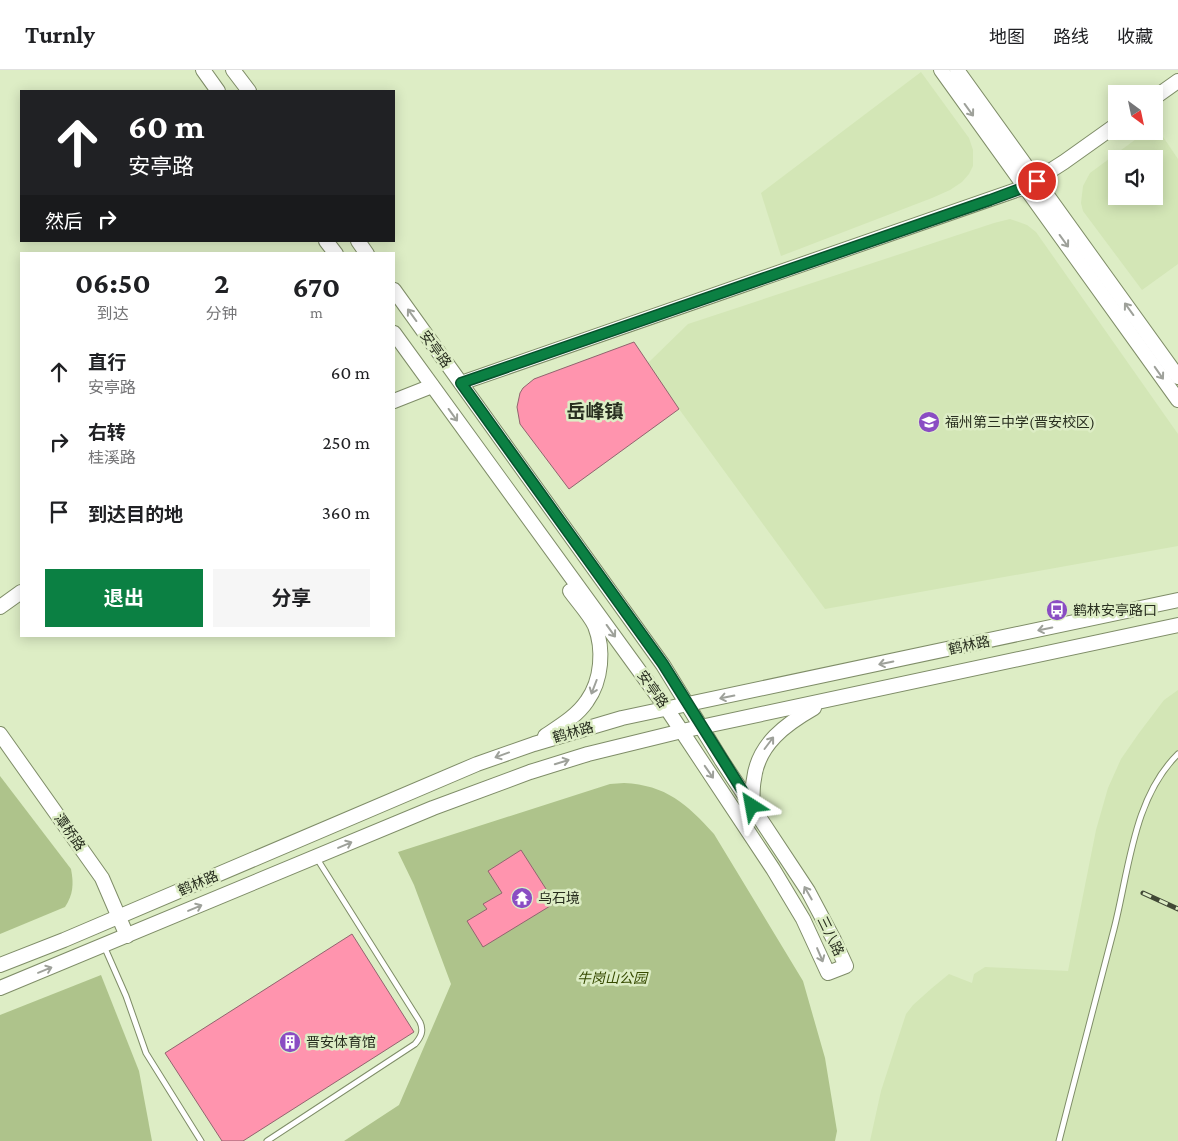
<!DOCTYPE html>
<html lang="zh">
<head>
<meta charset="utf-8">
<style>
  :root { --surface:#fff; --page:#f6f6f6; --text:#202124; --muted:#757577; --line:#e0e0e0; --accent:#0b8043 }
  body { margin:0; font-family:"Crimson Pro","Noto Sans SC",serif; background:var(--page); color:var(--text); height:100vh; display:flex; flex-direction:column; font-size:19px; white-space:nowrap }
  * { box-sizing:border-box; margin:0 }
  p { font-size:16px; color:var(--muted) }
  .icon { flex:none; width:28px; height:28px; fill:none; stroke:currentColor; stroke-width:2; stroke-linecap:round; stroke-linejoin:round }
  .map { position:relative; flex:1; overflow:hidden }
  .details { position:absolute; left:20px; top:182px; width:375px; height:385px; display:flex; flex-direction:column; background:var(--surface); border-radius:0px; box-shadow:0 2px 12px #0003 }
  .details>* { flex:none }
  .top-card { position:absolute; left:20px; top:20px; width:375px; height:152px; border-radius:0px; box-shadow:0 2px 12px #0003; background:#202124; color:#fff; overflow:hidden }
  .needle { width:32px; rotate:147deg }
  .controls { position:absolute; left:1108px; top:15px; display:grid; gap:10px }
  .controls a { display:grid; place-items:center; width:55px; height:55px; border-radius:0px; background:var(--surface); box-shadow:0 2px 12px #0003; font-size:25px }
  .pin { position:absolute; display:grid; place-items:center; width:42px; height:42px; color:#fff; margin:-21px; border:2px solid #fff; border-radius:50%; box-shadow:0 1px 5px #0007 }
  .me { position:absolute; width:55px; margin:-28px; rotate:326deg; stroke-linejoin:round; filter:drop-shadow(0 0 4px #0008) }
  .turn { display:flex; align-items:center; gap:18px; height:105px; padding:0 25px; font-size:22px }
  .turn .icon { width:65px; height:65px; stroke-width:2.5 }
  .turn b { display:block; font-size:35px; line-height:42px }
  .then { display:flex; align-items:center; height:48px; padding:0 25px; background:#0003; gap:10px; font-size:19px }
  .eta { display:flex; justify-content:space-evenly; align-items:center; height:85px; text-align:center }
  .eta b { font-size:30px; font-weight:700; line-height:35px }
  .button { display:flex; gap:10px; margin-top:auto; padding:10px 25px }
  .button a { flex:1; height:58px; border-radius:0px; background:var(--accent); color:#fff; font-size:20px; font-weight:700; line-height:58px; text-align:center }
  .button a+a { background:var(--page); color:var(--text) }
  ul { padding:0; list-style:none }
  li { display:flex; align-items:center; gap:15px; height:70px; padding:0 25px }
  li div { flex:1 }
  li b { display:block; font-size:19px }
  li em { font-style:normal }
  header { display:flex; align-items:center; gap:30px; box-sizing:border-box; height:70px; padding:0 25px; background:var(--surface); border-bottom:1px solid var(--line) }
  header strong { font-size:24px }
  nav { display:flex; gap:28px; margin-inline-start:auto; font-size:18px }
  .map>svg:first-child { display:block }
  .built { fill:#d3e6b6; fill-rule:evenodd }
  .green { fill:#aec38b }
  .building { fill:#ff94ae; stroke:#90656e }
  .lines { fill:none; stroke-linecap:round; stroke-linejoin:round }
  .lane-casing { stroke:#7f8d68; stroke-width:7 }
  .secondary-casing { stroke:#7f8d68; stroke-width:16 }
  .lane { stroke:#fff; stroke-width:5 }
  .secondary { stroke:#fff; stroke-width:14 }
  .rail-casing { stroke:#414836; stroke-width:5 }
  .rail { stroke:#ddedc5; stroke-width:3; stroke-dasharray:9; stroke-linecap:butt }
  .oneway { stroke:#9ea19a }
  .route-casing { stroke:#07532c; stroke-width:12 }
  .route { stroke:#0b8043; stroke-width:9 }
  .labels { text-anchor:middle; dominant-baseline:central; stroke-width:5; stroke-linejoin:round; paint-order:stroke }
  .street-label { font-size:14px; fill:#282e1f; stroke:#ddedc5 }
  .poi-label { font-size:14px; fill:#282e1f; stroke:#ddedc5; text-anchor:start }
  .park-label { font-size:14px; font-style:italic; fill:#364a00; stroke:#ddedc5 }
  .district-label { font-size:19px; font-weight:bold; fill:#282e1f; stroke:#ddedc5 }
</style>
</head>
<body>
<header>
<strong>Turnly</strong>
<nav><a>地图</a><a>路线</a><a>收藏</a></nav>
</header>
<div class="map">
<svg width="1178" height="1071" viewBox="0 0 1178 1071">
  <rect width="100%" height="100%" fill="#ddedc5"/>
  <g class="built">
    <path d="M921,2L969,68L973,80V96L969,104L962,112L950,120L932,128L781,186L761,123Z"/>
    <path d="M1155,55L1178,89V194L1142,220L1083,141L1081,133L1083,116L1090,103L1147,61H1154ZM1116,89H1154V126H1116Z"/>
    <path d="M1010,149L1027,155L1036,162L1178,364V476L825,539L679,339L648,293L688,254L994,153Z"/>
    <path d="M1178,620V1071H870L881,1021L906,944L913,935L932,918L949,904L972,913L974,904L985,897L1068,901L1096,760L1108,718L1121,689L1139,663L1164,630Z"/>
  </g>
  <g class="green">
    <path d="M0,706L71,799C74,814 73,825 65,837L0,864Z"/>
    <path d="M624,713C666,715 687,734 714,764L803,911L825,988L837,1061L835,1071H344L399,1035L451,914L414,815L398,782L610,714Z"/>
    <path d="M101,905L139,1001L152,1071H0V945Z"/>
  </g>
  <g class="building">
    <path d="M634,272L679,339L569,419L520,354L517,337L520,323L523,318L534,309Z"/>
    <path d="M521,780L555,833L483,877L467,851L487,839L483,834L502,823L488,801Z"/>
    <path d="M352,864L414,962L243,1071H222L165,983Z"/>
  </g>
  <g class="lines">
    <g class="lane-casing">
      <g id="lane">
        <path d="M104,876L126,926L146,983L201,1071"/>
        <path d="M267,1071L415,974C421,967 424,961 420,952L316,787"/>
        <path d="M1059,1071C1077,1000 1096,929 1114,859C1129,801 1133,728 1178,684"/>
      </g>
    </g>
    <g class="secondary-casing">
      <g id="secondary">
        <path d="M203,0L218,21"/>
        <path d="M233,0L249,21"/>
        <path d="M941,0L1178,330"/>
        <path d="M957,0L1178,307"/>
        <path d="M1154,28L1178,11"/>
        <path d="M326,171L336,184"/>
        <path d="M358,171L367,184"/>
        <path d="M394,220L663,595L722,691L808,821L834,870L846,896L828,903L803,849L773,799L667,639L394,263"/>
        <path d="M461,313L1025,117L1064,92L1116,55"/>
        <path d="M394,331L432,316"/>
        <path d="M0,537L21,522"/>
        <path d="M0,664L102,808L127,866"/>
        <path d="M545,666C560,656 577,646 587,631C602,610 604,579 595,556C590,545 577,531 570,521"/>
        <path d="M752,736C753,727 752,718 754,709C758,674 786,654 814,638"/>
        <path d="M0,895L64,870L477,694L534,674L622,648L1178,530"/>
        <path d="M0,918L433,738L530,702L588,684L682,661L1178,555"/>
      </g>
    </g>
    <use href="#lane" class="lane"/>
    <use href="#secondary" class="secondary"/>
    <g class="rail-casing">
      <path id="rail" d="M1143,823L1178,839"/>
    </g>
    <use href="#rail" class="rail"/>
  </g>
  <defs><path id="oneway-shaft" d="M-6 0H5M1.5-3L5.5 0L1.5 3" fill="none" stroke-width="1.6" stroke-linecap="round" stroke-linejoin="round" transform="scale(1.25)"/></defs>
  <g class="oneway">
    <use href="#oneway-shaft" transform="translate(969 40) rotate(54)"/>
    <use href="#oneway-shaft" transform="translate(1064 171) rotate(54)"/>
    <use href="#oneway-shaft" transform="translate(1129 239) rotate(-126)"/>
    <use href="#oneway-shaft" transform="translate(412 245) rotate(-126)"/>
    <use href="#oneway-shaft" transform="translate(1159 303) rotate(55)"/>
    <use href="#oneway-shaft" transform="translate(453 345) rotate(54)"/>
    <use href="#oneway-shaft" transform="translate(1045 559) rotate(168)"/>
    <use href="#oneway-shaft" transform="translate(611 561) rotate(54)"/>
    <use href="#oneway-shaft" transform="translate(886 593) rotate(168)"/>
    <use href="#oneway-shaft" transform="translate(594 617) rotate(111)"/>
    <use href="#oneway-shaft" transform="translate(727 627) rotate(169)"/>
    <use href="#oneway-shaft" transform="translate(769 673) rotate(-53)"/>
    <use href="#oneway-shaft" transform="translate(502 685) rotate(160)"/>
    <use href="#oneway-shaft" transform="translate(562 692) rotate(-17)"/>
    <use href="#oneway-shaft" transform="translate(709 702) rotate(55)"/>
    <use href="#oneway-shaft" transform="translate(345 775) rotate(-23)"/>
    <use href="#oneway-shaft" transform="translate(808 823) rotate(-120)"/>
    <use href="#oneway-shaft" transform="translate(195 838) rotate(-23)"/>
    <use href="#oneway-shaft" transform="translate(820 885) rotate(67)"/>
    <use href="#oneway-shaft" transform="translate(45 900) rotate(-22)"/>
  </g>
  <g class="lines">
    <g class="route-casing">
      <path id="route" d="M752,736L663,594L461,313L990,130L1025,117L1037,111"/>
    </g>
    <use href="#route" class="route"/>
  </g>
  <defs>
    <g id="school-disc" transform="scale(1.125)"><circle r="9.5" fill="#8a4dc3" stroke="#ddedc5"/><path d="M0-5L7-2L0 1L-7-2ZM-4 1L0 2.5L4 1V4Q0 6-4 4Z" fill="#fff"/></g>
    <g id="bus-disc" transform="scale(1.125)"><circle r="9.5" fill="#8a4dc3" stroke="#ddedc5"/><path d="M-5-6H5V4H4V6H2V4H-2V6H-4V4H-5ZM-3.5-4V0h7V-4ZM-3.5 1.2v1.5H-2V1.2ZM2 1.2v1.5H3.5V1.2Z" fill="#fff"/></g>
    <g id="temple-disc" transform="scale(1.125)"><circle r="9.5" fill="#8a4dc3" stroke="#ddedc5"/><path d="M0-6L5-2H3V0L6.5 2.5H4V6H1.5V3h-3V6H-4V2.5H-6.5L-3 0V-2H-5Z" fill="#fff"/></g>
    <g id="building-disc" transform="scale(1.125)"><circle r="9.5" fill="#8a4dc3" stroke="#ddedc5"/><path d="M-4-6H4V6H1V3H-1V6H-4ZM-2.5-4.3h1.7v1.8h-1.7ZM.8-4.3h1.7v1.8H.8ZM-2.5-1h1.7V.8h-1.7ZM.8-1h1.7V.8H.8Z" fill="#fff"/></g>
  </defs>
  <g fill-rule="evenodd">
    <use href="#school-disc" x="929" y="352"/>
    <use href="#bus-disc" x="1057" y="540"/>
    <use href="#temple-disc" x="522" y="828"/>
    <use href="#building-disc" x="290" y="972"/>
  </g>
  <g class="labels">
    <g class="street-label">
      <text transform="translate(436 279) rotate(54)">安亭路</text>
      <text transform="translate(969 575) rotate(-12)">鹤林路</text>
      <text transform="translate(653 619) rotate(55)">安亭路</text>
      <text transform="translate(573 662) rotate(-16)">鹤林路</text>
      <text transform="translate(70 762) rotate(55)">潭桥路</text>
      <text transform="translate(198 813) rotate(-23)">鹤林路</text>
      <text transform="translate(831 866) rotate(64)">三八路</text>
    </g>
    <g class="poi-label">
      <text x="945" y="352">福州第三中学(晋安校区)</text>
      <text x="1073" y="540">鹤林安亭路口</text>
      <text x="538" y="828">乌石境</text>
      <text x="306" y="972">晋安体育馆</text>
    </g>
    <g class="park-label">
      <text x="612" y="908">牛岗山公园</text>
    </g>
    <g class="district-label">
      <text x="595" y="341">岳峰镇</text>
    </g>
  </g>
</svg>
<div class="controls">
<a><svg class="needle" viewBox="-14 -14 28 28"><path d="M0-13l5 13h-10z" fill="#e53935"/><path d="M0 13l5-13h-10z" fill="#757577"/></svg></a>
<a><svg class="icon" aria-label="sound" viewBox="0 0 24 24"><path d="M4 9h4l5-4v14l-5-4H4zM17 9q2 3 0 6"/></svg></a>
</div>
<div class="pin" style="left:1037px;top:111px;background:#d93025"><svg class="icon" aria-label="arrive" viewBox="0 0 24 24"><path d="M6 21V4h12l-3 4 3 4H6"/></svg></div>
<svg class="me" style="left:752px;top:736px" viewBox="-20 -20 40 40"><path d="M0-17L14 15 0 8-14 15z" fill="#0b8043" stroke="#fff" stroke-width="4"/></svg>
<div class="top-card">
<div class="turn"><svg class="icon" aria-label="ahead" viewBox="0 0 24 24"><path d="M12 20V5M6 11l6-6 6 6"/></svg><div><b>60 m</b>安亭路</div></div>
<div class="then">然后<svg class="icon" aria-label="right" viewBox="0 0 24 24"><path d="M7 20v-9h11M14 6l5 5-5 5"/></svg></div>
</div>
<section class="details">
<div class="eta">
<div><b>06:50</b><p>到达</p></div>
<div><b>2</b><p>分钟</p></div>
<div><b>670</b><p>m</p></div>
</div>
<ul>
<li><svg class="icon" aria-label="ahead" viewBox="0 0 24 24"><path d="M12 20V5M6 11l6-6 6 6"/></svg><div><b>直行</b><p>安亭路</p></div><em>60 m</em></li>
<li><svg class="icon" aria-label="right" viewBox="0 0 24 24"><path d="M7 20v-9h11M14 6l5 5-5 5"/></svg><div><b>右转</b><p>桂溪路</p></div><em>250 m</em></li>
<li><svg class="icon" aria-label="arrive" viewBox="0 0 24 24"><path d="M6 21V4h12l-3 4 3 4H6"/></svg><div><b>到达目的地</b></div><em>360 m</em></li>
</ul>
<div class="button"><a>退出</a><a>分享</a></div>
</section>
</div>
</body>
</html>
